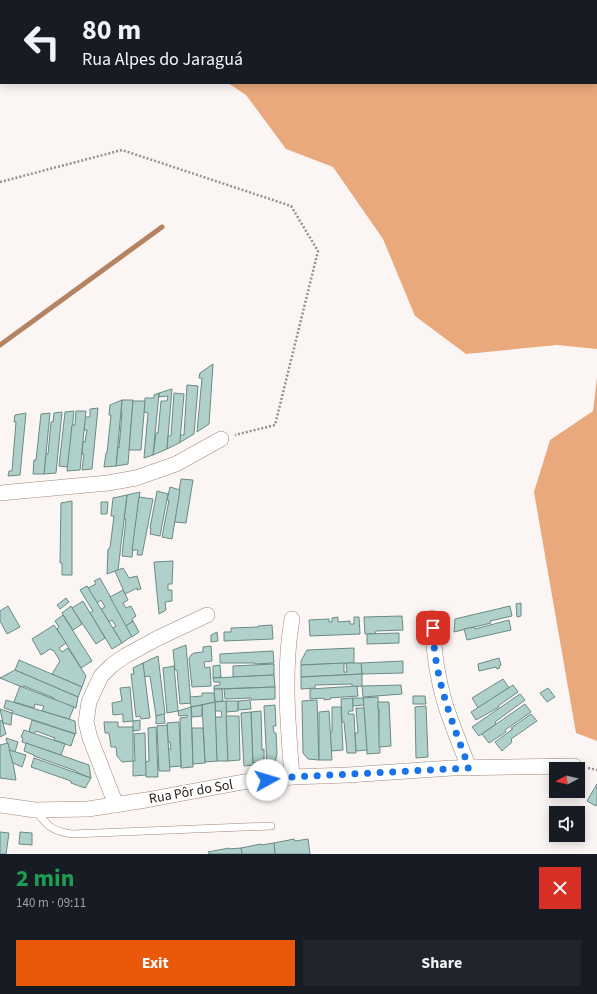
<!DOCTYPE html>
<html lang="en">
<head>
<meta charset="utf-8">
<style>
  :root { --surface:#171b24; --page:#20242c; --text:#f1f3f6; --muted:#9ea1a6; --accent:#ea580c }
  body { margin:0; font-family:"Source Sans 3",sans-serif; background:var(--page); color:var(--text); height:100vh; display:flex; flex-direction:column; font-size:15px; white-space:nowrap }
  * { box-sizing:border-box; margin:0 }
  p { font-size:13px; color:var(--muted) }
  .icon { flex:none; width:22px; height:22px; fill:none; stroke:currentColor; stroke-width:2; stroke-linecap:round; stroke-linejoin:round }
  .map { position:relative; height:854px; overflow:hidden }
  .panel { display:flex; flex-direction:column; background:var(--surface); flex:1 }
  .panel>* { flex:none }
  .guide { position:absolute; left:0px; top:0px; width:597px; height:84px; box-shadow:0 2px 10px #0003; background:#171b24; color:var(--text); overflow:hidden }
  .needle { width:26px; rotate:263deg }
  .buttons { position:absolute; left:549px; top:762px; display:grid; gap:8px }
  .buttons a { display:grid; place-items:center; width:36px; height:36px; border-radius:0px; background:var(--surface); box-shadow:0 2px 10px #0003; font-size:20px }
  .pin { position:absolute; display:grid; place-items:center; width:34px; height:34px; color:#fff; margin:-17px; border-radius:8px; box-shadow:0 2px 6px #0006 }
  .me { position:absolute; width:44px; margin:-22px; rotate:84deg; stroke-linejoin:round; filter:drop-shadow(0 0 3px #0008) }
  .turn { display:flex; align-items:center; gap:14px; height:84px; padding:0 16px; font-size:18px }
  .turn .icon { width:52px; height:52px; stroke-width:2.5 }
  .turn b { display:block; font-size:28px; line-height:34px }
  .round { display:grid; place-items:center; flex:none; width:42px; height:42px; border-radius:0px; background:var(--page) }
  .overview { display:flex; align-items:center; justify-content:space-between; height:68px; padding:0 16px }
  h1 { font-size:24px; font-weight:700; line-height:30px; color:#1e9e55 }
  .action { display:flex; gap:8px; margin-top:auto; padding:8px 16px }
  .action a { flex:1; height:46px; border-radius:0px; background:var(--accent); color:#fff; font-size:16px; font-weight:700; line-height:46px; text-align:center }
  .action a+a { background:var(--page); color:var(--text) }
  .map>svg:first-child { display:block }
  .forest { fill:#eaa97c }
  .lines { fill:none; stroke-linecap:round; stroke-linejoin:round }
  .stream { stroke:#b48462; stroke-width:5 }
  .building { fill:#b0d1cb; stroke:#6b8a84 }
  .lane-casing { stroke:#9f8879; stroke-width:8 }
  .street-casing { stroke:#9f8879; stroke-width:16 }
  .path { stroke:#97908b; stroke-width:2.5; stroke-dasharray:2 2; stroke-linecap:butt }
  .lane { stroke:#fff; stroke-width:7 }
  .street { stroke:#fff; stroke-width:15 }
  .route { stroke:#1a73e8; stroke-width:7; stroke-dasharray:0 12.6 }
  .labels { text-anchor:middle; dominant-baseline:central; stroke-width:3; stroke-linejoin:round; paint-order:stroke }
  .street-label { font-size:14px; fill:#251c16; stroke:#fff }
</style>
</head>
<body>
<div class="map">
<svg width="597" height="854" viewBox="0 0 597 854">
  <rect width="100%" height="100%" fill="#fbf6f3"/>
  <g class="forest">
    <path d="M0,0H597V349L557,345L466,354L415,316L383,239L333,167L286,149L246,95L228,83H596V1H1V41Z"/>
    <path d="M597,377V741L576,733L534,492L550,440L593,411Z"/>
  </g>
  <g class="lines">
    <path class="stream" d="M0,345L162,227"/>
  </g>
  <g class="building">
    <path d="M213,364L209,424L197,432L202,378H199L200,373Z"/>
    <path d="M187,385L198,386L194,434L179,443L180,435H184Z"/>
    <path d="M172,389L167,449L153,455L156,433H158L161,401H167L168,396L159,397V393Z"/>
    <path d="M159,393L153,455L144,458L148,413L144,412L145,398H154V395Z"/>
    <path d="M174,393L184,394L180,441L179,443L167,449L168,436H171Z"/>
    <path d="M122,400H133L128,464L116,466L118,447L119,448L122,413H121Z"/>
    <path d="M122,400L116,466L104,467L106,453H107L111,415H109L110,405Z"/>
    <path d="M133,401H145L141,450H129Z"/>
    <path d="M98,408L92,469L82,470L84,454H82L83,441L85,442L87,430H84L85,417H90V409Z"/>
    <path d="M74,411L68,467L59,466L65,412Z"/>
    <path d="M76,411H86L80,470L67,471L72,425H75Z"/>
    <path d="M62,412L56,473L44,474L46,454H48L51,422H53L54,413Z"/>
    <path d="M26,413L20,475L8,476L9,471H12L16,422H14L15,415Z"/>
    <path d="M50,413L44,474H33L34,460H36L41,414Z"/>
    <path d="M181,479L193,480L186,523L174,522Z"/>
    <path d="M170,487L180,490L172,539L162,537L169,500H167Z"/>
    <path d="M157,491L168,494L160,536L150,534L151,528H150Z"/>
    <path d="M140,492L132,557L122,556L126,519H124L127,495Z"/>
    <path d="M127,495L118,570L107,574L108,549L110,548L114,516H111L113,498Z"/>
    <path d="M139,497L153,499L142,555H137L138,550H132Z"/>
    <path d="M72,501V575H62V563H60L61,503Z"/>
    <path d="M101,502H108L107,514H101Z"/>
    <path d="M173,561L172,584H168V590H172V601L165,602L166,610L159,614L154,562Z"/>
    <path d="M123,568L129,578L137,576L141,589L137,590V588L125,594L115,571Z"/>
    <path d="M100,578L132,636L122,643L113,628L116,626L112,620L109,622L101,609L105,607L101,600L97,603L88,588L96,584L94,581Z"/>
    <path d="M87,586L122,643L112,649L90,613L93,611L80,590Z"/>
    <path d="M123,590L128,600L123,603L126,608L131,606L136,616L132,619L133,621L126,626L110,597Z"/>
    <path d="M66,598L69,602L60,609L57,605Z"/>
    <path d="M83,601L105,638L96,644L72,608Z"/>
    <path d="M521,603V616L517,617L516,604Z"/>
    <path d="M8,606L20,627L7,634L0,621V611Z"/>
    <path d="M71,606L82,624L73,630L62,613Z"/>
    <path d="M510,606L512,616L490,621L491,623L454,632L455,619Z"/>
    <path d="M63,615L92,661L81,668L57,629L59,627L55,621Z"/>
    <path d="M402,616L403,630L376,631L375,634H365L364,617Z"/>
    <path d="M338,617V622L350,621V624H354V617H359L360,634L310,636L309,620L329,619V622H332V618Z"/>
    <path d="M509,620L511,630L467,640L464,629L474,627L475,629Z"/>
    <path d="M133,621L139,632L132,637L126,626Z"/>
    <path d="M54,625L66,643L59,648L62,652L68,648L86,676L82,687L52,674L60,661L54,651L50,649L41,655L32,639Z"/>
    <path d="M272,625L273,639L224,641V632H231V628L258,627V626Z"/>
    <path d="M217,632L218,641L211,642V635Z"/>
    <path d="M399,633V643L367,644V634Z"/>
    <path d="M186,645L191,703L180,704L177,670H175L173,650Z"/>
    <path d="M211,646L212,661L204,662L205,668L210,667L211,686L192,687L189,659L191,655L194,653L203,652V647Z"/>
    <path d="M354,648V663L301,665V661L307,650Z"/>
    <path d="M273,651L274,663L255,664V663H220V654Z"/>
    <path d="M158,656L165,714L156,716L150,676L144,677L143,663Z"/>
    <path d="M499,658L501,665L499,666L500,668L497,669L496,667L479,671L478,664Z"/>
    <path d="M19,660L82,687L78,697L15,670Z"/>
    <path d="M403,661V673L362,674L361,663Z"/>
    <path d="M143,663L150,718L141,719L140,716L136,717L131,674H134L133,668Z"/>
    <path d="M344,663V672H347L346,663H361L362,674L301,677V665Z"/>
    <path d="M274,664V675L233,677V666Z"/>
    <path d="M220,665L221,677L213,678V666Z"/>
    <path d="M174,666L178,711L167,713L163,668Z"/>
    <path d="M15,670L78,697L76,708L53,700L54,698L24,686L22,687L0,678Z"/>
    <path d="M362,674V686L352,687V684L315,685V688L301,689V677Z"/>
    <path d="M274,675L275,687L214,689V686L220,685V682H214L213,678Z"/>
    <path d="M503,679L509,688L478,708L472,698Z"/>
    <path d="M401,685L402,694L363,697L362,686Z"/>
    <path d="M513,685L518,692L498,706L499,707L476,720L471,712Z"/>
    <path d="M20,686L74,707L69,719L42,711L44,706L35,704L34,708L14,702Z"/>
    <path d="M357,686L358,696L330,698L331,699L324,700V698L310,699V689Z"/>
    <path d="M130,687L133,721L123,722V714L113,715L112,703L122,701L120,688Z"/>
    <path d="M275,687V699L251,700V698L225,699L224,689Z"/>
    <path d="M548,688L555,697L547,702L540,693Z"/>
    <path d="M214,689H222L223,701L215,702Z"/>
    <path d="M202,693H214L215,702L191,707L190,697L202,696Z"/>
    <path d="M520,694L525,700L495,722L496,724L479,736L472,727Z"/>
    <path d="M413,696H425L426,704H413Z"/>
    <path d="M378,697L380,753L367,754L363,698Z"/>
    <path d="M353,698V711H349L348,714H354L356,753H347L344,722H342L341,699Z"/>
    <path d="M353,698H363L364,705L353,706Z"/>
    <path d="M6,700L75,721L76,734L12,713L13,711L4,708Z"/>
    <path d="M250,700L251,709L238,710V701Z"/>
    <path d="M317,700L319,760L308,759L303,753L302,701Z"/>
    <path d="M226,701H238V711L226,712Z"/>
    <path d="M226,701L228,761H217L215,717H222L221,711H215V702Z"/>
    <path d="M215,702L217,761L205,762L202,705Z"/>
    <path d="M378,702H389L391,746L379,747V709H378Z"/>
    <path d="M525,704L531,712L505,730L506,732L489,743L482,734Z"/>
    <path d="M202,705V716L192,717L191,707Z"/>
    <path d="M275,705L276,726H273L274,733H276L277,754L275,762L267,766L264,706Z"/>
    <path d="M426,706L428,757L416,758L415,707Z"/>
    <path d="M191,707L193,767L181,768L180,718L187,717V715L179,716L178,711Z"/>
    <path d="M332,707H341L343,750L331,751L330,733L332,732Z"/>
    <path d="M356,708H364L367,750L356,751L355,733H358Z"/>
    <path d="M0,709L12,713L11,725L3,723Z"/>
    <path d="M261,711L262,750L264,749V762L253,763L251,712Z"/>
    <path d="M329,711L332,760H319V712Z"/>
    <path d="M251,712L253,765L244,766L241,713Z"/>
    <path d="M164,714L165,723L156,724V716Z"/>
    <path d="M531,714L537,721L511,739L512,742L502,751L495,742L513,729L511,728Z"/>
    <path d="M226,716H239L240,760L228,761Z"/>
    <path d="M2,720L6,734L0,737V721Z"/>
    <path d="M32,720L75,734L71,746L54,740L55,738L36,731L34,734L29,731Z"/>
    <path d="M140,720V730L133,731V721Z"/>
    <path d="M104,722H118V727H133V761L122,762L117,756L116,747H111L109,733H105Z"/>
    <path d="M179,722L181,766L169,767L168,749H171L170,742H168L167,723Z"/>
    <path d="M167,725L170,771H159L157,726Z"/>
    <path d="M156,727L158,777H146L145,762L149,761L148,728Z"/>
    <path d="M192,728H203L205,763L193,764Z"/>
    <path d="M24,730L65,744L61,755L22,742L23,738L21,737Z"/>
    <path d="M145,733L146,775L133,776V761H135L134,734Z"/>
    <path d="M6,738L18,742L15,752L9,750Z"/>
    <path d="M8,743L13,763L16,780L0,778V745Z"/>
    <path d="M26,743L89,765L91,778L76,772V771L34,756V755L24,751Z"/>
    <path d="M9,750L26,755L22,767L13,763Z"/>
    <path d="M34,758L85,776L91,778L85,788L71,783V781L31,767Z"/>
    <path d="M597,784V804L596,806L587,801Z"/>
    <path d="M578,789H582V796L558,797V791H578Z"/>
    <path d="M0,832L9,833L6,854H0Z"/>
    <path d="M20,832L32,833V845L19,844Z"/>
    <path d="M294,839L295,841L308,839L310,854H275L274,843Z"/>
    <path d="M274,843L275,854H242L241,848L261,844V845Z"/>
    <path d="M229,848V849L241,848L242,854H209L208,852Z"/>
  </g>
  <g class="lines">
    <g class="lane-casing">
      <path id="lane" d="M35,810C48,826 51,831 72,834L271,826"/>
    </g>
    <g class="street-casing">
      <g id="street">
        <path d="M0,493L108,483L136,478L176,464L221,439"/>
        <path d="M432,618C433,648 437,678 446,707C453,727 461,747 469,768"/>
        <path d="M292,619C283,671 288,725 292,777"/>
        <path d="M0,805L35,810L88,809L146,800L243,782L292,777L348,775L452,768L574,766"/>
        <path d="M116,805L90,738L86,722L89,702L94,691L101,676L112,665L125,656L158,638L207,615"/>
      </g>
    </g>
    <g class="path">
      <path d="M0,182L122,150L291,206L318,251L275,425L235,435"/>
      <path d="M588,768L597,770"/>
    </g>
    <use href="#lane" class="lane"/>
    <use href="#street" class="street"/>
  </g>
  <g class="lines">
    <path class="route" d="M267,780L292,777L469,768C452,721 434,678 433,628"/>
  </g>
  <g class="labels">
    <g class="street-label">
      <text transform="translate(191 792) rotate(-10)">Rua Pôr do Sol</text>
    </g>
  </g>
</svg>
<div class="buttons">
<a><svg class="needle" viewBox="-14 -14 28 28"><path d="M0-13l5 13h-10z" fill="#e53935"/><path d="M0 13l5-13h-10z" fill="#9ea1a6"/></svg></a>
<a><svg class="icon" aria-label="sound" viewBox="0 0 24 24"><path d="M4 9h4l5-4v14l-5-4H4zM17 9q2 3 0 6"/></svg></a>
</div>
<div class="pin" style="left:433px;top:628px;background:#d93025"><svg class="icon" aria-label="arrive" viewBox="0 0 24 24"><path d="M6 21V4h12l-3 4 3 4H6"/></svg></div>
<svg class="me" style="left:267px;top:780px" viewBox="-20 -20 40 40"><circle r="19" fill="#fff"/><path d="M0-13L10 11 0 6-10 11z" fill="#1a73e8"/></svg>
<div class="guide">
<div class="turn"><svg class="icon" aria-label="left" viewBox="0 0 24 24"><path d="M17 20v-9H6M10 6l-5 5 5 5"/></svg><div><b>80 m</b>Rua Alpes do Jaraguá</div></div>
</div>
</div>
<section class="panel">
<div class="overview"><div><h1>2 min</h1><p>140 m · 09:11</p></div><a class="round" style="background:#d93025;color:#fff"><svg class="icon" aria-label="close" viewBox="0 0 24 24"><path d="M6 6l12 12M18 6L6 18"/></svg></a></div>
<div class="action"><a>Exit</a><a>Share</a></div>
</section>
</body>
</html>
